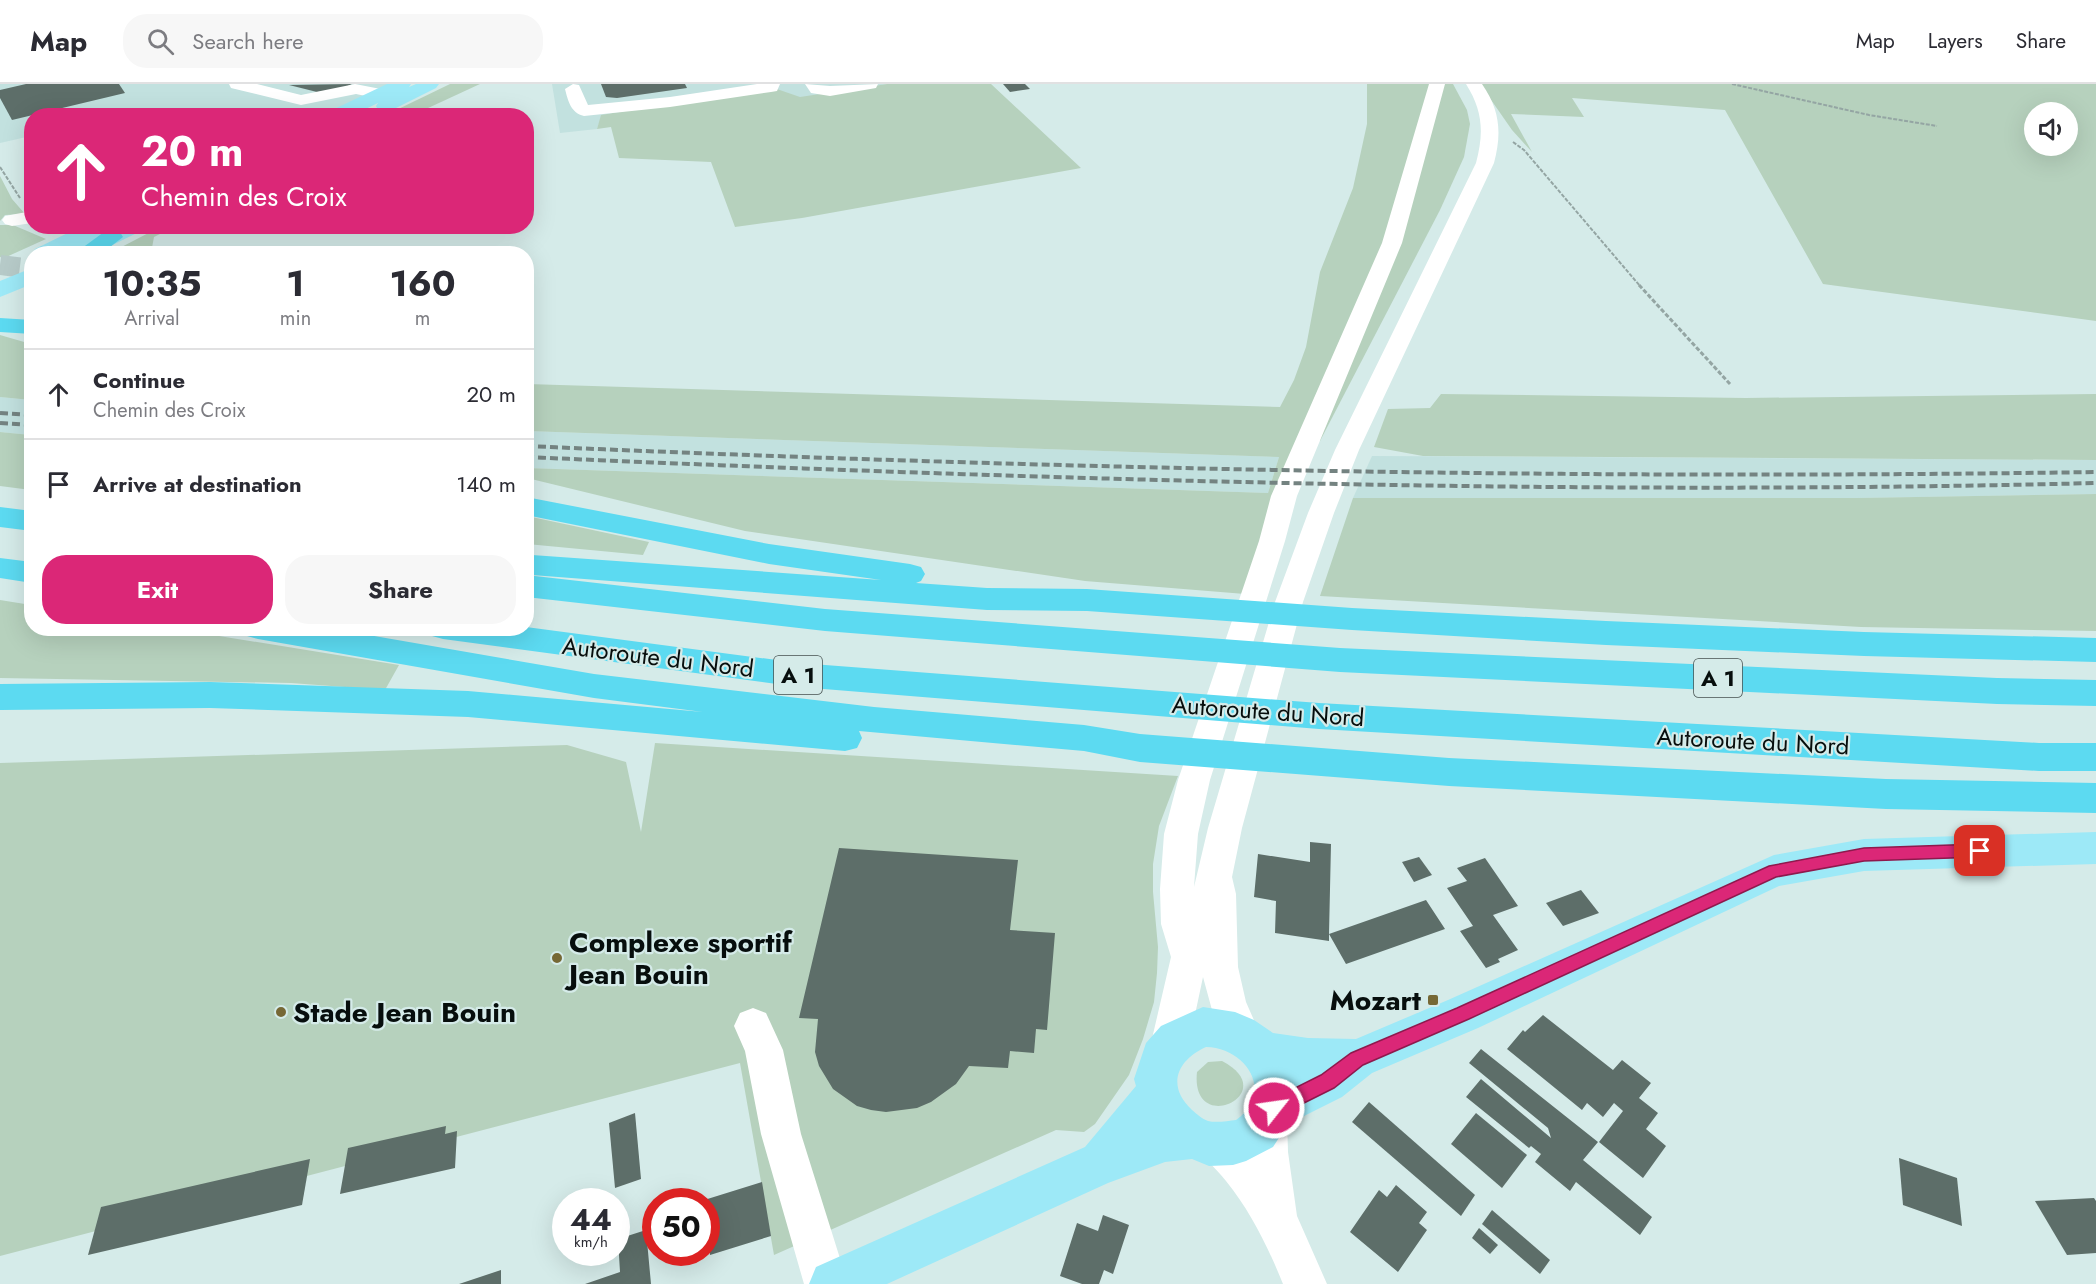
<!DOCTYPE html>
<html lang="en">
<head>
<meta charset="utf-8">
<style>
  :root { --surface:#fff; --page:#f7f7f7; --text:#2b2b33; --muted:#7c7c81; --line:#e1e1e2; --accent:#db2777 }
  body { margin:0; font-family:Jost,sans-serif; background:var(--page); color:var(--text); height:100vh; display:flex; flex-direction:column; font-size:22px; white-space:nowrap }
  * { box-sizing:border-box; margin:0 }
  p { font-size:20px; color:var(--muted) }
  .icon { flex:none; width:33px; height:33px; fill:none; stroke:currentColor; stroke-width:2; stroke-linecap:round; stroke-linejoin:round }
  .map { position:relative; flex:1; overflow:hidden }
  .side { position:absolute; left:24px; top:162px; width:510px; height:390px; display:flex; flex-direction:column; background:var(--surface); border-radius:24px; box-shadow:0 6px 24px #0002 }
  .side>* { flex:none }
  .banner { position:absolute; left:24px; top:24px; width:510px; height:126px; border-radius:24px; box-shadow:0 6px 24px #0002; background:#db2777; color:#fff; overflow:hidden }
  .fabs { position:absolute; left:2024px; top:18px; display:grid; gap:12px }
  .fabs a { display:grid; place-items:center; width:54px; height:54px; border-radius:50%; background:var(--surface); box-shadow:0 6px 24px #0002; font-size:30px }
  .speed { position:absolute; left:552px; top:1104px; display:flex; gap:12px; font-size:30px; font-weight:700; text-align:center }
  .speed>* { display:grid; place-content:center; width:78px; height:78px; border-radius:50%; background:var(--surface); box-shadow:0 6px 24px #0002; line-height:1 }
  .speed small { font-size:15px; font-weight:400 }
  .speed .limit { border:9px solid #d22; background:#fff; color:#111 }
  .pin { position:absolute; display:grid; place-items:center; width:51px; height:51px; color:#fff; margin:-26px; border-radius:12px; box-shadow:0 3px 9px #0006 }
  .me { position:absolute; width:66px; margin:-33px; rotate:60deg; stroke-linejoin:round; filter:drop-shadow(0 0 4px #0008) }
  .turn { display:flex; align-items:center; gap:21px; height:126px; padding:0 18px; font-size:27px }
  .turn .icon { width:78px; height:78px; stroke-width:2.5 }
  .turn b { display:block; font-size:42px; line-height:51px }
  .eta { display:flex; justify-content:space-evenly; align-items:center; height:102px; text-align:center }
  .eta b { font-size:36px; font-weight:700; line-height:42px }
  .action { display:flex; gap:12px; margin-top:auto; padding:12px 18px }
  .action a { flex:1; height:69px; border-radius:24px; background:var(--accent); color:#fff; font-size:24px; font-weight:700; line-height:69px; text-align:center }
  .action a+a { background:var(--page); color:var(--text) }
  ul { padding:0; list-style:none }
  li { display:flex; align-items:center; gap:18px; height:90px; padding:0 18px; border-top:2px solid var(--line) }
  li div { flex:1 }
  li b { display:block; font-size:22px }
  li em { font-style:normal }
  header { display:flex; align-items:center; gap:36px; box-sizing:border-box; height:84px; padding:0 30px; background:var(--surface); border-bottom:2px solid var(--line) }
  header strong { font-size:28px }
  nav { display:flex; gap:33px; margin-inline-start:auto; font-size:21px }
  .search { width:420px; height:54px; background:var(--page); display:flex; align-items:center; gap:15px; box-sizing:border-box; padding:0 21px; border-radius:24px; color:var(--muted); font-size:22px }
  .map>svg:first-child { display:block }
  .built { fill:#c2e1df }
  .green { fill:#b6d1bd; fill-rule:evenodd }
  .building { fill:#5d6e69 }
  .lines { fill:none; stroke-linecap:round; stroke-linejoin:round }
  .highway-tunnel { stroke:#b6cac8; stroke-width:20; stroke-dasharray:20 10; stroke-linecap:butt }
  .path-far1 { stroke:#94a5a3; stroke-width:2; stroke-dasharray:4 1.5; stroke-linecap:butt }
  .path { stroke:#94a5a3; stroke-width:3; stroke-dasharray:4.5 2; stroke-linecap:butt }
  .minor { fill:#fff; fill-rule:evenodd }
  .major { fill:#9de9f7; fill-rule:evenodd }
  .highway { fill:#5cdaf1; fill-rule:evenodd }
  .rail { stroke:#748381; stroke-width:4; stroke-dasharray:8 4; stroke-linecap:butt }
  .route { fill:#db2777; stroke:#8e194d; stroke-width:1.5 }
  .poi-dot { fill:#766835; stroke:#d5ebe9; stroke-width:2 }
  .labels { text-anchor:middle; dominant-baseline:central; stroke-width:4.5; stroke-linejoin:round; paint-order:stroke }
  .shield { fill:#d5ebe9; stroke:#45504f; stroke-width:1.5 }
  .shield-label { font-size:22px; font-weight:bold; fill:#070e0d }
  .street-label { font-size:24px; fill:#070e0d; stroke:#d5ebe9 }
  .near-poi-label { font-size:28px; font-weight:bold; fill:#070e0d; stroke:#d5ebe9; text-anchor:start }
</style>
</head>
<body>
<header>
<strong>Map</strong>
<div class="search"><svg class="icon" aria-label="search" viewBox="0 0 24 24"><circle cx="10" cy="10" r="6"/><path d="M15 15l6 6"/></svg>Search here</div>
<nav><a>Map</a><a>Layers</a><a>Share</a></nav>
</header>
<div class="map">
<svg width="2096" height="1200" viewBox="0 0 2096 1200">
  <rect width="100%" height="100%" fill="#d5ebe9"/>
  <g class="built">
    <path d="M0,0H390L323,31L207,32L206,28L188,32H32L31,52L0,59Z"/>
    <path d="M552,0H887L801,14L602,31L597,45L560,49Z"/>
    <path d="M0,313L31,316V351L0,348Z"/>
    <path d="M527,347L1279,373L1268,409L527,384Z"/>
    <path d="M1372,372L2096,376V410L1857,414H1353Z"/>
  </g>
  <g class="green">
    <path d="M450,0H480L413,31H386Z"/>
    <path d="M887,0H991L1081,84L802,134L735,143L711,78L619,74L611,43L597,45L601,31L771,3L800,13Z"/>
    <path d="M1367,0H1431L1387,158L1245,510L1085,497L745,447L527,394V384L1268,409L1279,373L527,347V300L1280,323L1294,296L1306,263L1320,188L1353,104L1367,40Z"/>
    <path d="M1442,0H1453L1467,26L1470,40L1464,73L1440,126L1320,357L1316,355Z"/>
    <path d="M1480,0H2096V237L1823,200L1725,26L1572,14L1584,33L1511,30L1532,68L1512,46ZM2034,28H2067V62H2034Z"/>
    <path d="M0,92L12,115L25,130L5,131L0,137Z"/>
    <path d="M0,141H13L46,155L4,174L0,173Z"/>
    <path d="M160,143H174L154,153L151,169H110Z"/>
    <path d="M0,251L31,260V316L0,313Z"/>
    <path d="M1441,310L1746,314L2096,310V376L1423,372L1374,363L1388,325L1430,324Z"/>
    <path d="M0,348L31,351V406L0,402Z"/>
    <path d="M2096,410V547L1861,543L1320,512L1353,414H1857Z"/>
    <path d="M527,432L649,458L643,471L527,460Z"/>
    <path d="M0,516L31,521L32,544L176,545L399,581L385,606L291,599L0,594Z"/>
    <path d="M655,659L1178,692L1159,742L1153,780V808L1158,863L1157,889L1154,918L1143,955L1129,991L1095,1040L1084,1048L1056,1046L774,1171L740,979L0,1172V679L567,661L626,678L641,748Z"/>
    <path d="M1222,977C1284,1009 1190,1054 1197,988L1208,978Z"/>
  </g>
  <g class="building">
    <path d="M26,0H119L125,9L12,36L0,14V6Z"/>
    <path d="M352,0L339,6L317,8L289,1Z"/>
    <path d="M601,0H685L687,4L617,14L606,13Z"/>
    <path d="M1003,0H1025L1030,5L1010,8Z"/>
    <path d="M259,24L260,30L275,27L280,32H234V29Z"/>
    <path d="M1310,758L1331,760L1329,850L1426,816L1445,845L1346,880L1329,850V857L1275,849L1276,817L1254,813L1258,770L1310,778Z"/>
    <path d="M839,764L1018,776L1010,846L1055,849L1047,946L1036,945L1034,969L1010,967L1008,984L969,982L956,1000L931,1018L917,1024L886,1028L871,1026L857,1022L833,1005L819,982L815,968L818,935L799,934Z"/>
    <path d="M1419,773L1432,791L1414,798L1402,778Z"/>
    <path d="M1485,774L1518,822L1493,831L1518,866L1498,875L1500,878L1486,884L1460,847L1473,842L1447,804L1467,797L1457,784Z"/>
    <path d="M1581,806L1599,829L1563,842L1546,819Z"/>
    <path d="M1543,931L1613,986L1622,976L1651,999L1639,1014L1658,1029L1646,1045L1666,1062L1643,1094L1599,1058L1623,1027L1614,1019L1603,1033L1587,1019L1582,1026L1507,965L1523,946L1525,948Z"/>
    <path d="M1481,965L1598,1058L1583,1076L1652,1133L1640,1151L1576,1098L1570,1107L1535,1078L1541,1070L1531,1062L1529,1064L1466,1013L1481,995L1551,1054L1548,1044L1469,979Z"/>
    <path d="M1369,1018L1475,1111L1461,1132L1352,1038Z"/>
    <path d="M635,1029L641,1095L615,1104L609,1039Z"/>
    <path d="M1476,1029L1527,1071L1502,1104L1451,1060Z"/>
    <path d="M446,1042L445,1050L457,1047L455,1084L340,1110L348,1064Z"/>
    <path d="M1899,1074L1957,1094L1962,1142L1903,1121Z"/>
    <path d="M310,1075L302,1121L88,1171L101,1123Z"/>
    <path d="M762,1098L771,1152L710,1171L706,1118L701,1117Z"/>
    <path d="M1396,1101L1427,1128L1419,1139L1427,1146L1398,1188L1350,1148L1379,1106L1387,1113Z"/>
    <path d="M2094,1114L2096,1117V1169L2067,1171L2035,1117Z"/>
    <path d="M1492,1126L1550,1176L1540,1190L1482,1140Z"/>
    <path d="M1103,1131L1129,1141L1113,1190L1104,1186L1099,1200H1082L1060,1192L1077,1139L1098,1147Z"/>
    <path d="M1479,1144L1498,1161L1490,1170L1472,1154Z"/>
    <path d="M646,1146L651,1200H585L620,1188L618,1155Z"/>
    <path d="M501,1186V1200H459Z"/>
  </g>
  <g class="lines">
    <path class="highway-tunnel" d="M0,181L32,185"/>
    <g class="path-far1">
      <path d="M1732,0L1869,31L1937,42"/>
      <path d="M1513,58L1524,66L1640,202"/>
      <path d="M0,83L20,114"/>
    </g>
    <path class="path" d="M1639,201L1730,300"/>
    <g class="minor">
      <path d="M229,0H257L301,11L355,0L386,6L388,10L380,15L356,10L301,21L231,4Z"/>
      <path d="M573,0L579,1L588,21L670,13L757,0H780L777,7L771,8L670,23L584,32C571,29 568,17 565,5Z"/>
      <path d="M805,0L830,2L878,0L876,4L830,12L811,9Z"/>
      <path d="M1429,0H1445L1402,159L1297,412L1285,457L1210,696L1198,750L1194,803L1208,744L1275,518L1308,429L1335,366L1476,79C1484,49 1483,27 1466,0H1482C1500,26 1502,49 1494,79L1359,366L1334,429L1303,518L1242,744L1232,793L1236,810L1238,883L1246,918L1260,950L1254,963L1241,968L1228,963L1212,926L1203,893L1189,959L1183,972L1170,977L1157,972L1151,959L1171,873L1161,840L1160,805L1164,750L1178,696L1259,457L1271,412L1382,159Z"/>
      <path d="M32,127V139L12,142L5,140L2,136L5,132Z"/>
      <path d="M753,924L766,929L783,966L801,1050L848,1200H804L761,1050L745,967L734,942L740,929Z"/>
      <path d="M1267,1016L1281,1022L1287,1036L1288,1068L1297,1132L1327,1200H1283C1268,1163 1251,1128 1226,1097C1215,1083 1204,1076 1197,1060L1203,1046L1217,1040L1231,1046L1248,1061L1247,1036L1253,1022Z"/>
    </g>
    <g class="major">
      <path d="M387,0H411L409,3L416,0H439L436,4L392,26H378L376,22L378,19L351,32H326L328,28Z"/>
      <path d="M82,142H111L108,146L115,142H144L141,147L94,170H75L73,166L75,163L62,170H32L35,165Z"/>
      <path d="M32,184V200L0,213V197Z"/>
      <path d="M2096,748V780L1864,787L1779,802L1478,944L1372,989L1342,1013L1288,1040L1273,1063L1246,1077L1233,1081L1209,1082L1192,1075L1165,1078L1108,1099L887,1200H809L816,1183L1085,1063L1136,1002L1134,995L1146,959L1161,942L1203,923L1235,928L1254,936L1273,949L1308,954L1356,955L1448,916L1774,771L1864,755ZM1206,963C1247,964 1275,1009 1236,1036C1228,1037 1216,1039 1208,1037C1202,1035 1197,1030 1192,1026C1166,1002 1177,976 1206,963Z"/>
    </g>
    <g class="highway">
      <path d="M112,146L120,148L123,153L101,170H74L104,148Z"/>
      <path d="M0,234L32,236V250L0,248Z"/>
      <path d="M526,413L769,460L910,480L921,483L925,490L921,497L916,499L987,504L1087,505L1352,524L1606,537L1864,548L2096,554V578L1864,572L1606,561L1352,546L1087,527L987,526L532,491L526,490V472L532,471L881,496L769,480L526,431Z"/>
      <path d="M0,423L32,427V447L0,443Z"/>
      <path d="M0,474L32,478V499L0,494Z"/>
      <path d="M526,491L825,525L1340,564L1997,594L2096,596V622L1997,620L1340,588L825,547L526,513Z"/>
      <path d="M526,543L799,579L1319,619L2039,659H2096V687H2039L1319,645L799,603L443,555L432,552L427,544Z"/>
      <path d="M242,544H328L594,590L874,623L1084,641L1140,650L1449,674L1886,695L2096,699V729L1886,725L1449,702L1140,678L1084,667L859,647L862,654L857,664L845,667L468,633L210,624L0,626V600L210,598L468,607L703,628L594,614L258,555L247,552Z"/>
    </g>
    <g class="rail">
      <path d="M0,329L32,331"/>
      <path d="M0,339L32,341"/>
      <path d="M526,362C1049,385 1572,396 2096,388"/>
      <path d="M526,373C1049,396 1573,412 2096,399"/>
    </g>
  </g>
  <path class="route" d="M1980,760L1986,762L1988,767L1986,772L1980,773L1864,777L1776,793L1469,935L1363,981L1334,1004L1280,1031L1274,1033L1267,1031L1265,1024L1267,1018L1321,991L1351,969L1457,924L1769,782L1864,764Z"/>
  <g class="poi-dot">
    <circle cx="557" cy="874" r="6"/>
    <rect x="1427" y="910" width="12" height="12" rx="3"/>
    <circle cx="281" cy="928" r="6"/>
  </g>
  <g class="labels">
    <g class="shield">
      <rect x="774" y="572" width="48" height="38" rx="4.5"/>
      <rect x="1694" y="575" width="48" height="38" rx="4.5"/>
    </g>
    <g class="shield-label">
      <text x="798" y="591">A 1</text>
      <text x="1718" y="594">A 1</text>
    </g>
    <g class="street-label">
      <text transform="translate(658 573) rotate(7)">Autoroute du Nord</text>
      <text transform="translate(1268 627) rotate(4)">Autoroute du Nord</text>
      <text transform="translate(1753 657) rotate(3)">Autoroute du Nord</text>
    </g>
    <g class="near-poi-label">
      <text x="569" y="858">Complexe sportif<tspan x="569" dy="32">Jean Bouin</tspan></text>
      <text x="1421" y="916" text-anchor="end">Mozart</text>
      <text x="293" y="928">Stade Jean Bouin</text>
    </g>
  </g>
</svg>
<div class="fabs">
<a><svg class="icon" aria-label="sound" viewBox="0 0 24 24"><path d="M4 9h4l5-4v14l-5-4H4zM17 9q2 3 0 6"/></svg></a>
</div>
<div class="speed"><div>44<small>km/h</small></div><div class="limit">50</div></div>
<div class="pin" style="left:1980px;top:767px;background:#d93025"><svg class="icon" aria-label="arrive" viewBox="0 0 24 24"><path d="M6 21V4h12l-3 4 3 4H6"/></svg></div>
<svg class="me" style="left:1274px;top:1024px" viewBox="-20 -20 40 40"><circle r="17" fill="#db2777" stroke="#fff" stroke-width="3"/><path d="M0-11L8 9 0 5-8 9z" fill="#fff"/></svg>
<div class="banner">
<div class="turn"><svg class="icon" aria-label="ahead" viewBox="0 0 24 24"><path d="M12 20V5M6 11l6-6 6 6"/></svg><div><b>20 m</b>Chemin des Croix</div></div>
</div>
<section class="side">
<div class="eta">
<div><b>10:35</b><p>Arrival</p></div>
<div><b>1</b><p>min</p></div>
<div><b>160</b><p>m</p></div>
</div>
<ul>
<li><svg class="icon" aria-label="ahead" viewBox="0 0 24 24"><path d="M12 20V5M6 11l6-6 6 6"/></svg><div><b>Continue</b><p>Chemin des Croix</p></div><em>20 m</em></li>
<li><svg class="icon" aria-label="arrive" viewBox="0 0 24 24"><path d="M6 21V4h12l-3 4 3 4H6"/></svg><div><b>Arrive at destination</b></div><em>140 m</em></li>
</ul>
<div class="action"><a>Exit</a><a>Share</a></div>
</section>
</div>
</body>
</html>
